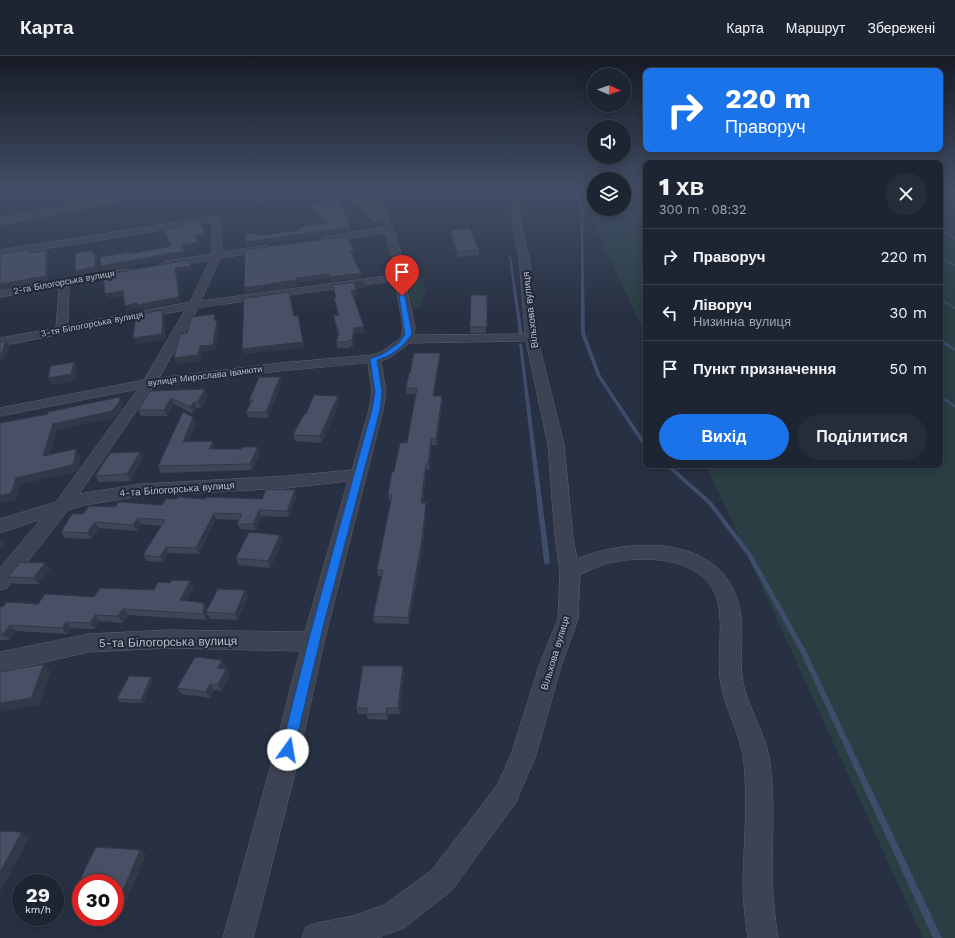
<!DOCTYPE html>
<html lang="uk">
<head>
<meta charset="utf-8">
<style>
  :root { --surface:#1e2532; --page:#262d3a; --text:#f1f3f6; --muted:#a1a5ac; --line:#3c424d; --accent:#1a73e8 }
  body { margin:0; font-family:"Work Sans",sans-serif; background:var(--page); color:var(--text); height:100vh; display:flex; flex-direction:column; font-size:15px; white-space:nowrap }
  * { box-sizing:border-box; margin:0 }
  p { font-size:13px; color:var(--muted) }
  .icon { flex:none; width:22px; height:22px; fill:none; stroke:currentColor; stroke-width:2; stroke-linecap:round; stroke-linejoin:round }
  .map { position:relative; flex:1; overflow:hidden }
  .details { position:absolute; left:643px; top:104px; width:300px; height:308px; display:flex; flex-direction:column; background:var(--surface); border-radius:8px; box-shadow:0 2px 10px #0003,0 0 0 1px var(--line) }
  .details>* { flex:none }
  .hud { position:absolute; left:643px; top:12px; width:300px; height:84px; border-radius:8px; box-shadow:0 2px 10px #0003,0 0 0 1px var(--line); background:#1a73e8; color:#fff; overflow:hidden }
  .needle { width:26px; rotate:92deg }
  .controls { position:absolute; left:587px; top:12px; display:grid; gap:8px }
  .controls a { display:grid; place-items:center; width:44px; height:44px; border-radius:50%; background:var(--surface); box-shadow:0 2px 10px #0003,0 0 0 1px var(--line); font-size:20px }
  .speed { position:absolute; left:12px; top:818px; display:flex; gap:8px; font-size:20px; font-weight:700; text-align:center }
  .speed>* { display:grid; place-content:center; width:52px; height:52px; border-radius:50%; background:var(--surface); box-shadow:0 2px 10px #0003,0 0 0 1px var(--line); line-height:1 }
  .speed small { font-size:10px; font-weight:400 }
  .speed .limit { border:6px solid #d22; background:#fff; color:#111 }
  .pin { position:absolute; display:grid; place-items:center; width:34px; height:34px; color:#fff; margin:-41px -17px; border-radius:50% 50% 50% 0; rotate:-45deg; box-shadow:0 0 4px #0007 }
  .pin .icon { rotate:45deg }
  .me { position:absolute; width:44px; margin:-22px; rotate:13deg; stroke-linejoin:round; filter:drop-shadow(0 0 3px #0008) }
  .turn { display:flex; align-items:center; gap:14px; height:84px; padding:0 16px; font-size:18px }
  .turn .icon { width:52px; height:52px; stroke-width:2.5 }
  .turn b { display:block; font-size:28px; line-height:34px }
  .round { display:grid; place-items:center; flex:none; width:42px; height:42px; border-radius:21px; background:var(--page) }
  .head { display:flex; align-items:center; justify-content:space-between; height:68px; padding:0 16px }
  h1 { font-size:24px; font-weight:800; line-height:30px }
  .action { display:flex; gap:8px; margin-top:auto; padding:8px 16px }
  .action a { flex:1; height:46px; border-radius:24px; background:var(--accent); color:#fff; font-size:16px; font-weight:800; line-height:46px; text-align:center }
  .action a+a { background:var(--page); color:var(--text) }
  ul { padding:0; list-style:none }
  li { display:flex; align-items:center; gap:12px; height:56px; padding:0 16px; border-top:1px solid var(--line) }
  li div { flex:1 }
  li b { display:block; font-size:15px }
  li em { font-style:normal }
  header { display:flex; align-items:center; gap:24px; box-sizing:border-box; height:56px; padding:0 20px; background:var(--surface); border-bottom:1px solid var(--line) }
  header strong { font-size:19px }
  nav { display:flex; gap:22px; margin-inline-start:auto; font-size:14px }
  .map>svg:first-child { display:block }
  .green { fill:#2a3e44 }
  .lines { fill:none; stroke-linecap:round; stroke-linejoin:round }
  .stream { fill:#3f4c6c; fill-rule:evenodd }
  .minor-casing { stroke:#5b6170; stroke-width:1 }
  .minor { fill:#3d4353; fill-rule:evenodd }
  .wall { fill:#3e4557 }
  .shaded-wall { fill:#323847 }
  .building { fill:#485065; stroke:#323847 }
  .route { fill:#1a73e8; stroke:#114b97 }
  .labels { text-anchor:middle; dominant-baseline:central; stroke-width:4; stroke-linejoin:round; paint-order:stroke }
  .far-street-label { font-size:9px; fill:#babfcc; stroke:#212838 }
  .street-label { font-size:10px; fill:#babfcc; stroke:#212838 }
  .near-street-label { font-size:12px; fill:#babfcc; stroke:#212838 }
</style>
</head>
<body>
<header>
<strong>Карта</strong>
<nav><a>Карта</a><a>Маршрут</a><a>Збережені</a></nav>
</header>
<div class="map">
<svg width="955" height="882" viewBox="0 0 955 882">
  <rect width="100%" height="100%" fill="#283143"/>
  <g class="green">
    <path d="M220,134H326C308,145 262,149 242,144L238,137Z"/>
    <path d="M577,134H594V153H624V134H646V280Z"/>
    <path d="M940,134H955V882H923L706,409H940Z"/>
    <path d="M408,218L420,220L426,232L421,252L413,254L407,225Z"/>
  </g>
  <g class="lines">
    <g class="stream">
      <path d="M509,134H511L512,135H510Z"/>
      <path d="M574,134H576L583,155L585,277L601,320L646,387V391H644L597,320L581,277V155Z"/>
      <path d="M940,173L955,181V183L940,175Z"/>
      <path d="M510,199L511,200L523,279L521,280L519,279L509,200Z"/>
      <path d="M940,200L955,208V210L940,202Z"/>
      <path d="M940,242L955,251V253L940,244Z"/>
      <path d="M940,283L955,292V295L940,286Z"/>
      <path d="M519,287L522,288L550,506L549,508H545L544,506Z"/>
      <path d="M940,339L955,349V352L940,342Z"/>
      <path d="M665,409H670L712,446L751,497L805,593L942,882H933L801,597L747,499L708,448Z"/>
    </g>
    <g class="minor-casing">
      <g id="minor">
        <path d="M143,134H155L132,142L0,169V163Z"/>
        <path d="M375,134H383L381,138L383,149L393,172L404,207V221L415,271L414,279L525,278L519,201L512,164V134H520V164L529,201L537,280L564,389L573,481L577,503C630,481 719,479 738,546C746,572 738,600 743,627C749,655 766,677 770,707C775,747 772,785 772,825C773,844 775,863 778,882H748C745,863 743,844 743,825C744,785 748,747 744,707C741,678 726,656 721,629C716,602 724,574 718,547C708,500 642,498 605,508C596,511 588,515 580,519L578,563L561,610L536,699L516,746L452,834L404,872L376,882H302L306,871L317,867L353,860L384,849L432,814L498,728L512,696L539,610L558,563L560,515L555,481L548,389L526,285L410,287L389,302L381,305L386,336L383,354L324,586L297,709L253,882H223L271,709L300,595L168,592L89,596L0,616V596L89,578L168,574L305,576L348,425L287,432L141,440L85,449L68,454L7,532L0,534V512L41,463L0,477V463L56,446L138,333L0,360V352L144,324L185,254L0,290V282L56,272L59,231L0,241V235L126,213L130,214L131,216L130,218L69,229L68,269L190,246L210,204L166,211L161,208L166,205L212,198V166L0,200V194L216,160L220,163L222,196L268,189L273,192L268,195L220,202L201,245L394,219V207L385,176L324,187L319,184L324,181L384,171C381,160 369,145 375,134ZM395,225L403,271L401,282L381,296L372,299L280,307L159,322L198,252ZM368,307L372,336L369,354L352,414L287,420L141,428L79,438L153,331L280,315Z"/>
        <path d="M356,144L371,145L372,154L380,163L379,165H373L364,155V149L356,148Z"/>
      </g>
    </g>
    <use href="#minor" class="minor"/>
  </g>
  <g class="wall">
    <path d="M309,148L351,171V175L246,190L258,180L300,174L299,172L305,171L304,170L324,167L310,151Z"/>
    <path d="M451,174L479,194V199L457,201L451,179Z"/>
    <path d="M365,225V231L356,233L357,239L353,240L365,277L355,278L353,290H351L350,292H338L336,286L338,278L333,259H338L335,247L334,242L336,241L333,229Z"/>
    <path d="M471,239H487L486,277H470Z"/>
    <path d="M440,297V303L434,340L442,347L437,389H432L429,414H426L423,447L426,453L423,490L409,568L374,567L373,560L381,520H378L377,514L391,445H389L388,439L394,416L407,387L416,338H407L406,332L410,317Z"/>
    <path d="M282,327L268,362L248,361L246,356L250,349L249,344Z"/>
    <path d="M150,335L208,339L201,352H196L193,358L174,348L167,360H141L138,354Z"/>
    <path d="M339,346L322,387L295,385L293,379Z"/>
    <path d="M193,361L196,367L188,386L215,392V393L260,397L252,414L161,417L158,410Z"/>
    <path d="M140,396L143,402L131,425L99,426L95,420Z"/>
    <path d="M296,440L289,461L262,460L256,474L240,473L237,468L239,464L216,463L199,498L169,497L163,506L147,505L143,499L162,470L141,468L137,475L99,472L91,483L65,482L61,476L83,458L115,451L162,449L177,443H262Z"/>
    <path d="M283,485L270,512L239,509L236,502Z"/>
    <path d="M50,513L39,528H14L8,521Z"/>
    <path d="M190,525L194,531L186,545L208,553L245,534L248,541L238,564L210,563L207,558V564L128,559L123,567L100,565L95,573L71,572L67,578L16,575L10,584H0V551L38,548L154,534L170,527Z"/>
    <path d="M222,604L226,611L225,613H226L230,619L222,635L214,634L210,642L182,638L177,632Z"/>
    <path d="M403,610L404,616L400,658H388V664L368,663L366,658H358L356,652Z"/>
    <path d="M153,624L143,647L120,646L117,643Z"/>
    <path d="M96,791L140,794L146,799L124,850L115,849V827H81V846H79L71,842Z"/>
  </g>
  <g class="shaded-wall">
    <path d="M351,171V175L246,190L245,186Z"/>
    <path d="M206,177L207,181L196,183L195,179Z"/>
    <path d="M199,186L201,191L182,194L181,189Z"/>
    <path d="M46,194L49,199L48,225L0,234V228Z"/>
    <path d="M354,194V199L351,200L350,195Z"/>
    <path d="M184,195L185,200L104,215L101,210Z"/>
    <path d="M95,197L97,201V216L77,219L75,215Z"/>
    <path d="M191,210L193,214L177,217L181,246L139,254V252L127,255L125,250L175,212Z"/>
    <path d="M361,217V222L331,226L330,221Z"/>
    <path d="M329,218L330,223L297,227L298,230L245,238L244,232L296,222Z"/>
    <path d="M365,225V231L355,233L354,227Z"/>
    <path d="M351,234H356L357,239L352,240Z"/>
    <path d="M123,235L125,240L107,243L105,238Z"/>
    <path d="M163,254L165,259V284L136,288L133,282Z"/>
    <path d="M215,258L219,270L215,294L202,296L201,305L177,308L174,302L200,290L214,264Z"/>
    <path d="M298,259L305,292L244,298L242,293Z"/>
    <path d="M364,271L365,277L355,278L353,290L352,284L354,272Z"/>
    <path d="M6,285L10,290L5,303L0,304V298Z"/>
    <path d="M440,297V303L433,346V340Z"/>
    <path d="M74,306L77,312L75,325L52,329L48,322Z"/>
    <path d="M280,321L282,327L268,362L266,356Z"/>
    <path d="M205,333L208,339L201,352L198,346Z"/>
    <path d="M338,340L339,346L322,387L320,380Z"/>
    <path d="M442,340V347L437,389L436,383Z"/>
    <path d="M120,341L123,348L122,352L115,362L57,374L48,407L43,400L53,368Z"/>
    <path d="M171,342L174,348L167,360L164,354Z"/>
    <path d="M194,346L196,352L193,358L190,351Z"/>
    <path d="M193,361L196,367L185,392L183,386Z"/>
    <path d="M431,383L432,389L429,414L428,408Z"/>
    <path d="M213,385L215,392L211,399L209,393Z"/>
    <path d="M258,391L260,397L252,414L250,408Z"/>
    <path d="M76,393L80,400L79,412L76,416L21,428L16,444L0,448V440L16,422Z"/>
    <path d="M140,396L143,402L131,425L127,418Z"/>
    <path d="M426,407V414L422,453L421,447Z"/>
    <path d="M295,434L296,440L289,461L287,455Z"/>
    <path d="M426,447V453L423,490L409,568L408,562Z"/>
    <path d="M259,454L262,460L256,474L253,468Z"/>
    <path d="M214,457L216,463L199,498L196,492Z"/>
    <path d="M138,462L141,468L137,475L133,469Z"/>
    <path d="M95,466L99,472L91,483L87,477Z"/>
    <path d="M280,479L283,485L270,512L268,505Z"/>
    <path d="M0,483L5,489L0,494Z"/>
    <path d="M166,491L169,497L163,506L160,501Z"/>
    <path d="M45,507L50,513L39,528L33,522Z"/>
    <path d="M190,525L194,531L183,551L180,544Z"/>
    <path d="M245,534L248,541L238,564L235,558Z"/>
    <path d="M204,547L208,553L206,556L207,558V564L203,558Z"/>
    <path d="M123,553L128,559L123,567L118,560Z"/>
    <path d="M95,559L100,565L95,573L90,567Z"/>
    <path d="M66,566L71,572L67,578L62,572Z"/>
    <path d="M10,569L16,575L10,584L3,578Z"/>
    <path d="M222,604L226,611L222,618L218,612Z"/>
    <path d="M44,608L51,616L39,649L0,656V647Z"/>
    <path d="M403,610L404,616L400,658L398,652Z"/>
    <path d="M226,613L230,619L222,635L218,629Z"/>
    <path d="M151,621L153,624L143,647L141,644Z"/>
    <path d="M210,628L214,634L210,642L206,636Z"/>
    <path d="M387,652L388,658V664L386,658Z"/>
    <path d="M22,776L30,781L0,836V816Z"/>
    <path d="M140,794L146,799L124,850L118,846Z"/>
  </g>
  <g class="building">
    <path d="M335,144L344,154L351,171L245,186V178L256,177L258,180L300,174L299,172L305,171L304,170L327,167L309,148Z"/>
    <path d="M199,166L206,177L195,179L199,186L181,189L184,195L101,210L100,201L131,196V198L171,190L164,174L186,171L184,168Z"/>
    <path d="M470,172L479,194L457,196L451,174Z"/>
    <path d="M347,180L354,194L350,195L361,217L330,221L329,218L296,222V224L244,232L245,194Z"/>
    <path d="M29,193L28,197L46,194V220L0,228V198Z"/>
    <path d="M92,195V197H95V211L75,215V197Z"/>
    <path d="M188,204L191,210L175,212L179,241L137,249V247L125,250L123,235L105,238L103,219Z"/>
    <path d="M365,225L354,227L356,234H351L364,271L354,272L352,284H350L349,286H336L339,277L333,259H339L334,242L336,241L333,229Z"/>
    <path d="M289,236L294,260L298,259L303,286L242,293L244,242Z"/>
    <path d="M471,239H487V271H470Z"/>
    <path d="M163,254L162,278L133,282L136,259Z"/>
    <path d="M215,258L214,264H217L213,289L200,290L198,299L174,302L180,278L187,277L191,261Z"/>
    <path d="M6,285L2,297L0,298V286Z"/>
    <path d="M414,297H440L433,340H442L436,383H431L428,408L426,407L421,447H426L422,483L408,562L373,560L383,514H377L392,439H388L392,416H394L400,387H407L417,332H406L409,317H410Z"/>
    <path d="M74,306L71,318L48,322L51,310Z"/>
    <path d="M259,321H280L266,356H246L253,344H249Z"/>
    <path d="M205,333L198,346H194L190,351L171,342L164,354H138L150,335Z"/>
    <path d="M314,339L338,340L320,380L293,379L304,358H306Z"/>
    <path d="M120,341L119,346L112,355L53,368L43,400L76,393L74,406L72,409L16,422L11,437L0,440V367L48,358V356Z"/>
    <path d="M183,356L193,361L183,386L213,385L209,393H241L243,391H258L250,408L158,410Z"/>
    <path d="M140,396L127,418L95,420L110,397Z"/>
    <path d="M266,433L295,434L287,455L259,454L253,468H237L242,458L214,457L196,492L166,491L160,501L143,499L165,464L138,462L133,469L95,466L87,477L61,476L72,458H83L89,450L115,451L119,446L162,449L166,443H177L178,441L205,443L206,441L262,443Z"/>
    <path d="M249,476L280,479L268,505L236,502Z"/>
    <path d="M20,506L45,507L33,522L8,521Z"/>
    <path d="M172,524L190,525L180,544L204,547L203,558L123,553L118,560L95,559L90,567L66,566L62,572L10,569L3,578H0V551H3L7,546L38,548L45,538L94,541L100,532L154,534L158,526L170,527Z"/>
    <path d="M218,533L245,534L235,558L206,556Z"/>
    <path d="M195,601L222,604L218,612L226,613L218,629L210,628L206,636L177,632Z"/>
    <path d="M44,608L31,642L0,647V616Z"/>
    <path d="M363,610H403L398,652H387L386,658H366L367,652H356Z"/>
    <path d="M129,620L151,621L141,644L117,643Z"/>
    <path d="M0,775L22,776L0,816Z"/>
    <path d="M96,791L140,794L118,846H115V827H81V843L71,842Z"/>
  </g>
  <linearGradient id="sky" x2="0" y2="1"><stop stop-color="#161b25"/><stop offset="0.52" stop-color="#424e66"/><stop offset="1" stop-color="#424e66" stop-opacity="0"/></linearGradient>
  <rect width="955" height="258" fill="url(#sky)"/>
  <path class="route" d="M402,238L405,240L412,278C403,291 393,299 377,304L382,336L380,354L323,571L294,694L292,698L288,700L283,698L281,694L312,571L372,354L375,336L370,303L383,298L399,287L405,278L399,240Z"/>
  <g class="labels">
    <g class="far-street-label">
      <text transform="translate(64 226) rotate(-10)">2-га Білогорська вулиця</text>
      <text transform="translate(92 268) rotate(-11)">3-тя Білогорська вулиця</text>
      <text transform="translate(205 320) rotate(-7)">вулиця Мирослава Іванюти</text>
    </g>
    <g class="street-label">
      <text transform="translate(530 254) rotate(-97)">Вільхова вулиця</text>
      <text transform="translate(177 433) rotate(-4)">4-та Білогорська вулиця</text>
      <text transform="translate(555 597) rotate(-73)">Вільхова вулиця</text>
    </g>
    <g class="near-street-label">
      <text transform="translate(168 586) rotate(-1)">5-та Білогорська вулиця</text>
    </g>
  </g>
</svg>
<div class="controls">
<a><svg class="needle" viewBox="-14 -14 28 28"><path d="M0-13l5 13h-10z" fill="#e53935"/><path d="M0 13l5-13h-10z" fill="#a1a5ac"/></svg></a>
<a><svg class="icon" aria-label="sound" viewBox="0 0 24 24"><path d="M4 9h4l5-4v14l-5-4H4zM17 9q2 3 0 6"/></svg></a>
<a><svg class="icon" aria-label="layers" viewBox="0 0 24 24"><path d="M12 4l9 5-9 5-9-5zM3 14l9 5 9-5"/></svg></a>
</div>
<div class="speed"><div>29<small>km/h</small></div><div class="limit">30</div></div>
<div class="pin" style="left:402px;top:240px;background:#d93025"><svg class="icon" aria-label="arrive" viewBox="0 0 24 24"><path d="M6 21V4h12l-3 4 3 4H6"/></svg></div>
<svg class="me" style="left:288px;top:694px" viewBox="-20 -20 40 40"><circle r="19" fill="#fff"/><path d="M0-13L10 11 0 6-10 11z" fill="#1a73e8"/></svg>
<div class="hud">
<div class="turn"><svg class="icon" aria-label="right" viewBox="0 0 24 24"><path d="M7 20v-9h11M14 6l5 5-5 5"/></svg><div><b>220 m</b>Праворуч</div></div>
</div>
<section class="details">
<div class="head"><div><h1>1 хв</h1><p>300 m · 08:32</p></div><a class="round"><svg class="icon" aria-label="close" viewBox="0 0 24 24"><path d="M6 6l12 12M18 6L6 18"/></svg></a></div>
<ul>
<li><svg class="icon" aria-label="right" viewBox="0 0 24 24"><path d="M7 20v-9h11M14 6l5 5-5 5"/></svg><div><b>Праворуч</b></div><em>220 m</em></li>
<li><svg class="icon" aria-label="left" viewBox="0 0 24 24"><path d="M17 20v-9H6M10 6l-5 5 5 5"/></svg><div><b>Ліворуч</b><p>Низинна вулиця</p></div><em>30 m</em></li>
<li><svg class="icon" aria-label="arrive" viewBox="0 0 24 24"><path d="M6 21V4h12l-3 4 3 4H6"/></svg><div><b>Пункт призначення</b></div><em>50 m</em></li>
</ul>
<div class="action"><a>Вихід</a><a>Поділитися</a></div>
</section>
</div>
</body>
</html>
